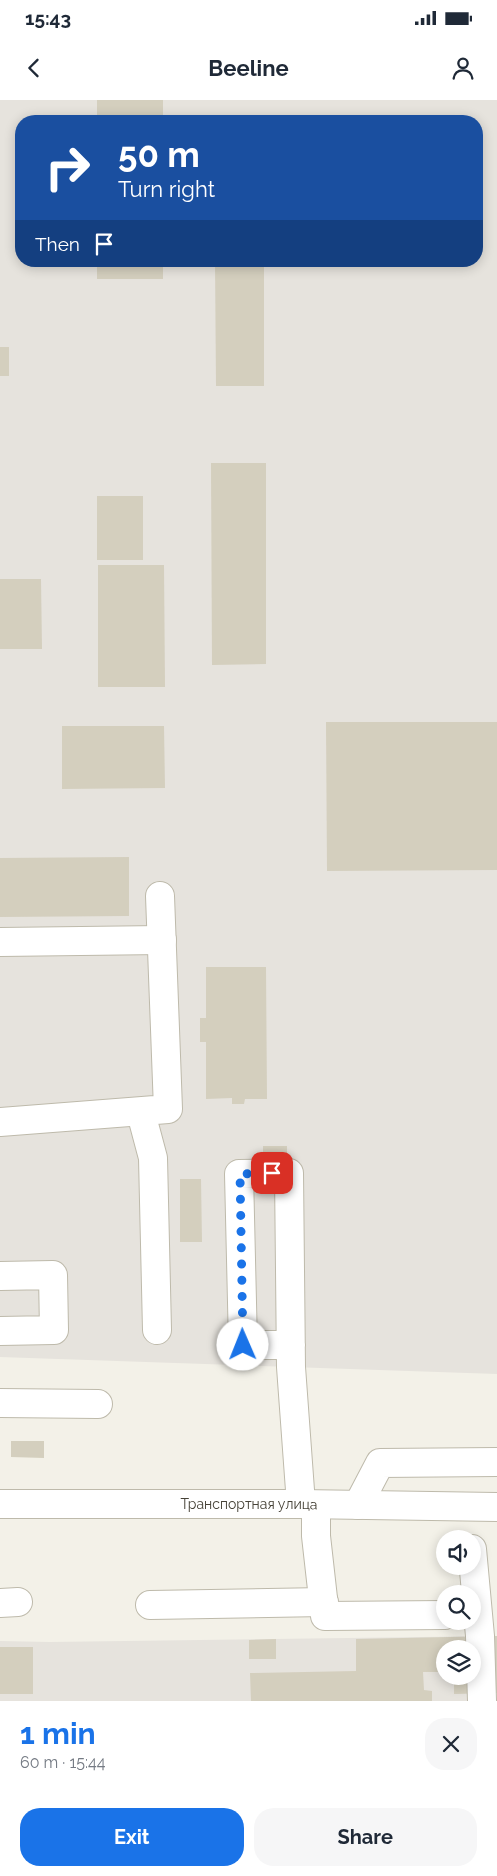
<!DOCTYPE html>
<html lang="en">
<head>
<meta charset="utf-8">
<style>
  :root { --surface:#fff; --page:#f6f6f7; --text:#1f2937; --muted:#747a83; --accent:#1a73e8 }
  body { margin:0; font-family:Raleway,sans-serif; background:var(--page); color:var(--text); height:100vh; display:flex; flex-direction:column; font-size:19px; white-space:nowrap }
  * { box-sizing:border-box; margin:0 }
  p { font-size:16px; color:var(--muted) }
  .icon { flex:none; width:28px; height:28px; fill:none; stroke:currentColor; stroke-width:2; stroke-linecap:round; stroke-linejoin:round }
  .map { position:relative; height:1601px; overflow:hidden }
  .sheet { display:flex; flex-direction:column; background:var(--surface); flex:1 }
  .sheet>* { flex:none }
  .banner { position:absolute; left:15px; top:15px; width:468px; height:152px; border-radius:20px; box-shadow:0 2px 12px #0003; background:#1a4fa0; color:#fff; overflow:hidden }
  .buttons { position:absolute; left:436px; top:1430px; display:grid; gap:10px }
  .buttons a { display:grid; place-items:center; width:45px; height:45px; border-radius:50%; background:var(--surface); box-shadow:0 2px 12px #0003; font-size:25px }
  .pin { position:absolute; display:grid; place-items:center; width:42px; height:42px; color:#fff; margin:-21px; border-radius:10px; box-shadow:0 2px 8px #0006 }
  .me { position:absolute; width:55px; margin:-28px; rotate:359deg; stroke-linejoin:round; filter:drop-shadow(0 0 4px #0008) }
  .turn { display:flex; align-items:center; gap:18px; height:105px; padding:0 20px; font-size:22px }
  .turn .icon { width:65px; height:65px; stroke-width:2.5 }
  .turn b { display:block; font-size:35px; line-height:42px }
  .then { display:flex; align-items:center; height:48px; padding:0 20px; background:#0003; gap:10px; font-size:19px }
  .round { display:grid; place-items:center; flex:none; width:52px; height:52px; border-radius:20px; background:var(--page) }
  .summary { display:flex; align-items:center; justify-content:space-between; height:85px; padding:0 20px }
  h1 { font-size:30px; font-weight:700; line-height:38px; color:var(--accent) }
  .action { display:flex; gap:10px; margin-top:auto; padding:10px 20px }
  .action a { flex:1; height:58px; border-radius:20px; background:var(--accent); color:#fff; font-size:20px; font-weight:700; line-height:58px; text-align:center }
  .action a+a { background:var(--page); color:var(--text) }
  .status { display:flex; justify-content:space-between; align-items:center; height:35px; padding:0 25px; background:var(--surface); direction:ltr }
  .status svg { height:14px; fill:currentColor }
  header { display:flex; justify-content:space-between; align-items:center; height:65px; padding:0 20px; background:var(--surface); font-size:22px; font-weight:700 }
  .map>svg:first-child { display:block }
  .industrial { fill:#e6e3dd; fill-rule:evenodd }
  .building { fill:#d4cfbe }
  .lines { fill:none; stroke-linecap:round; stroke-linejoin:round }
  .minor-casing { stroke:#bebaab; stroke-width:30 }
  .minor { stroke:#fff; stroke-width:28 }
  .route { stroke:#1a73e8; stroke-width:9; stroke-dasharray:0 16.2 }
  .labels { text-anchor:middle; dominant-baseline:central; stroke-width:4.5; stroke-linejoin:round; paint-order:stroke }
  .street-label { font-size:14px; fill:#464237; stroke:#fff }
</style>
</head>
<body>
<div class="status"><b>15:43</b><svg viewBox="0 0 49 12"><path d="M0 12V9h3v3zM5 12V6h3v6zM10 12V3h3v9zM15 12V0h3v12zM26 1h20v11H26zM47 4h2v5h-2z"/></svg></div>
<header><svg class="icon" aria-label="back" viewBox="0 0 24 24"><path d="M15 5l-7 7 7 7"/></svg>Beeline<svg class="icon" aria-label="person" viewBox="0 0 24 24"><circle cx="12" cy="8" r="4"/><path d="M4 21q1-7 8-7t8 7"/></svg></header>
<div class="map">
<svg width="497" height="1601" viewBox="0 0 497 1601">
  <rect width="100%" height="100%" fill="#f3f1e8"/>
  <g class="industrial">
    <path d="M0,0H497V1274L0,1257ZM21,21H476V161H21Z"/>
    <path d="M497,1536V1601H0V1541L50,1542ZM445,1549H472V1576H445Z"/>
  </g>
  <g class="building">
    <rect x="97" y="0" width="66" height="21"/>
    <rect x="97" y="161" width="66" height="18"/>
    <path d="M215,161H264V286H216Z"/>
    <rect x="0" y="247" width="9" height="29"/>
    <path d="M211,363H266V564L212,565Z"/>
    <rect x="97" y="396" width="46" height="64"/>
    <path d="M98,465H164L165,587H98Z"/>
    <path d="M0,479H41L42,549H0Z"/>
    <path d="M326,622H497V770L327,771Z"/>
    <path d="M62,626H164L165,688L62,689Z"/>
    <path d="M129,757V816L0,817V758Z"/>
    <path d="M206,867H266L267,999H245L244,1004H232V998L206,999V942H200V918H206Z"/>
    <rect x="263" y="1046" width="24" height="16"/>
    <path d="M180,1079H201L202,1142H180Z"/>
    <path d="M11,1341H44V1358L11,1357Z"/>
    <path d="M497,1536V1593L454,1594V1576H472V1549H445V1572H423L424,1590L432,1591V1601H251L250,1573L356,1571V1539Z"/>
    <path d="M276,1539V1559H249V1540Z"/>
    <rect x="0" y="1547" width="33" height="47"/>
  </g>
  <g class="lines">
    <g class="minor-casing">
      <g id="minor">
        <path d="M0,842L162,840"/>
        <path d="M141,1013L153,1058L157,1230"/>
        <path d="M0,1022L168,1009L160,796"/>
        <path d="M0,1176L53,1175L54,1230L0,1231"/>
        <path d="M291,1245H243L239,1074L289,1073L291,1267L301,1404"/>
        <path d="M0,1303L98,1304"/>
        <path id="s1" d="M0,1404H301L497,1407"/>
        <path d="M316,1405V1436L325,1516L445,1515"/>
        <path d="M358,1405L380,1363L497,1362"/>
        <path d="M472,1449L480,1536L482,1601"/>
        <path d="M0,1503L18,1502"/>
        <path d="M150,1505L324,1502"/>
      </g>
    </g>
    <use href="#minor" class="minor"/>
  </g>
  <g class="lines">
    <path class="route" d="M243,1245L240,1074L272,1073"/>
  </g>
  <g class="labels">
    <g class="street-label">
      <text stroke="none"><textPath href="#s1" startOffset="249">Транспортная улица</textPath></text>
    </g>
  </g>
</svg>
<div class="buttons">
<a><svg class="icon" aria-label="sound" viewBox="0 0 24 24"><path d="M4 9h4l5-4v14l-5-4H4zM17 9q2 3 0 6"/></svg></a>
<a><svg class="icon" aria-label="search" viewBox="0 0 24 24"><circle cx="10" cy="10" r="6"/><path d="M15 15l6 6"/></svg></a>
<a><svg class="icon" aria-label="layers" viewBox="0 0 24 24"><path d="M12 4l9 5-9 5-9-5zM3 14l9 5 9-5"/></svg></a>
</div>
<div class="pin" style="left:272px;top:1073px;background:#d93025"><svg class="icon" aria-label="arrive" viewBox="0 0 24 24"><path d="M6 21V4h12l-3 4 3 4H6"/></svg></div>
<svg class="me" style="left:243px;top:1245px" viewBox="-20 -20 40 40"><circle r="19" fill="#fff"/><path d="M0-13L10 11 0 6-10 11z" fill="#1a73e8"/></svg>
<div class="banner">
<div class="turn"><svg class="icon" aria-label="right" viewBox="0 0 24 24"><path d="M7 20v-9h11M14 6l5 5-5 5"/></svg><div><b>50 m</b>Turn right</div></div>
<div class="then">Then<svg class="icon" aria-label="arrive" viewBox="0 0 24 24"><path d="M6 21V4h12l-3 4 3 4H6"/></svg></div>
</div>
</div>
<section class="sheet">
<div class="summary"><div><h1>1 min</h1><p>60 m · 15:44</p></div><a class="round"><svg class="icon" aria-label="close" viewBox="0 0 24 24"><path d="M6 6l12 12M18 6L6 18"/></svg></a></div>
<div class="action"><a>Exit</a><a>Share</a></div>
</section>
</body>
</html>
